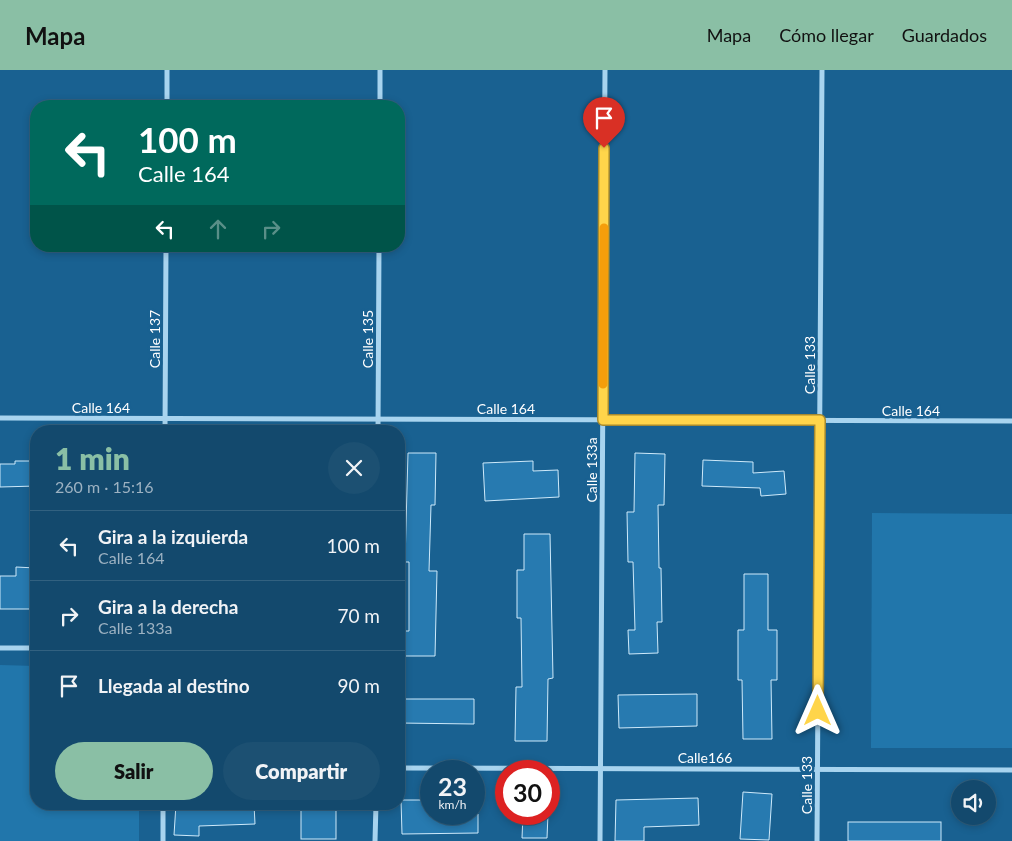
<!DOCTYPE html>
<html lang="es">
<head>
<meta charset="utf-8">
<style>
  :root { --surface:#13496d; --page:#1c5072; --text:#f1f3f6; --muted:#9db2c2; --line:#326180; --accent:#8abfa5 }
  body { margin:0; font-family:Lato,sans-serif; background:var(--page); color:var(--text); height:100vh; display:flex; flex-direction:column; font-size:19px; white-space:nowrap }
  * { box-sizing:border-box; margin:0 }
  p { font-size:16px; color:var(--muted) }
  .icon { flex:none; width:28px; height:28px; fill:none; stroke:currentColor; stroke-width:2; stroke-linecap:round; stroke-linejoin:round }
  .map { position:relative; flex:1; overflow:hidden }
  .sheet { position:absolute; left:30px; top:355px; width:375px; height:385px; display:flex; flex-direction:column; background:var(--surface); border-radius:20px; box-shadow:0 2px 8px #0003,0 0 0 1px var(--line) }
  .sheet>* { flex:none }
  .top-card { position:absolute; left:30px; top:30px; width:375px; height:152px; border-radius:20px; box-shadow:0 2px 8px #0003,0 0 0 1px var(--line); background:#00695c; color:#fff; overflow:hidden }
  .fabs { position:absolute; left:951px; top:710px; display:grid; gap:10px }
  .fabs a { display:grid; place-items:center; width:45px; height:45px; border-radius:50%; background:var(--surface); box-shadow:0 2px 8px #0003,0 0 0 1px var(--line); font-size:25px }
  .speed { position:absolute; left:420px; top:690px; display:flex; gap:10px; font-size:25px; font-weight:700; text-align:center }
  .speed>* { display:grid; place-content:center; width:65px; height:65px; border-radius:50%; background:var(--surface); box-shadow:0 2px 8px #0003,0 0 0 1px var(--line); line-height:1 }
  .speed small { font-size:12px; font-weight:400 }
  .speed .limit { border:8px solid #d22; background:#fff; color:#111 }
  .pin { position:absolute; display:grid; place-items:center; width:42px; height:42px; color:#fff; margin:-51px -21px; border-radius:50% 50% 50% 0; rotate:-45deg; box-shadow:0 0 5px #0007 }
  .pin .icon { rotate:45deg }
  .me { position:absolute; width:55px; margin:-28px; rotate:0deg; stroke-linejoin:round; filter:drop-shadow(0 0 4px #0008) }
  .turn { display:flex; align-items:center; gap:18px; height:105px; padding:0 25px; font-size:22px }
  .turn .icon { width:65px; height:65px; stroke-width:2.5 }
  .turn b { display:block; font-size:35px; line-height:42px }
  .lanes { display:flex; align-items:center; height:48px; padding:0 25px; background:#0003; justify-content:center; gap:25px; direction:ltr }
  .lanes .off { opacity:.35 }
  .round { display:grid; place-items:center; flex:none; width:52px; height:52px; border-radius:26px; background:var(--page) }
  .summary { display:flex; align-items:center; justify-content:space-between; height:85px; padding:0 25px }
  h1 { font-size:30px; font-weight:800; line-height:38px; color:var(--accent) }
  .action { display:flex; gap:10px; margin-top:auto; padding:10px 25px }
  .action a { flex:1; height:58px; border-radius:30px; background:var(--accent); color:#111; font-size:20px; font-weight:800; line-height:58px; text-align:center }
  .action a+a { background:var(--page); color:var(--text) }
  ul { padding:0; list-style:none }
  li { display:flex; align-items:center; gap:15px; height:70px; padding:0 25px; border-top:1px solid var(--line) }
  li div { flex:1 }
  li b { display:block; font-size:19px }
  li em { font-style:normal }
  header { display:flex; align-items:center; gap:30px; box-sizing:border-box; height:70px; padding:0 25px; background:var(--accent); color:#111 }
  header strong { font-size:24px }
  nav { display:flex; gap:28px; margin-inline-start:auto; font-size:18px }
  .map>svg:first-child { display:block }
  .green { fill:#2176ab }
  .building { fill:#277ab0; stroke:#ceeafb }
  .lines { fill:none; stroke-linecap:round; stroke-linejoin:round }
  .street { stroke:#a8d4ef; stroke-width:5 }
  .route-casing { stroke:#a68a30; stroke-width:12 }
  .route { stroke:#ffd54a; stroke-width:9 }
  .slow { stroke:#f59e0b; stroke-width:9 }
  .labels { text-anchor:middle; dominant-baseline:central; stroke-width:5; stroke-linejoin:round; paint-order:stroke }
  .street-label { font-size:14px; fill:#fff; stroke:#196191 }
</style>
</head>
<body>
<header>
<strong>Mapa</strong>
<nav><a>Mapa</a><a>Cómo llegar</a><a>Guardados</a></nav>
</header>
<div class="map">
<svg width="1012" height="771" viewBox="0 0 1012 771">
  <rect width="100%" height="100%" fill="#196191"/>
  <g class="green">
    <path d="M872,443L1012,444V678H871Z"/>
    <path d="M0,595L36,596V734H139V771H0Z"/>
  </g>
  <g class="building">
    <path d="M408,383H436L435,435H431L429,501H437L435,586H405V561H409V492H405Z"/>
    <path d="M635,383L665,384L664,435H658L659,498H661L662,552H657L658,583L629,584L628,560H635L633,492H628L627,442H634Z"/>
    <path d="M703,390L753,392V403L784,401L786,424L761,426L760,418L702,416Z"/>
    <path d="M15,391H36V416L0,417V394H15Z"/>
    <path d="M533,391V401L558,400L559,427L485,431L483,393Z"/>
    <path d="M524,464H550L553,608L548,609L547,671H515L516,617H522L521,548H517V500H524Z"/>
    <path d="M16,497L36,498V539H0V506H16Z"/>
    <path d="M744,504H768V560H777V610H771L772,669H743L742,610H738V560H744Z"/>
    <path d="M697,624V656L619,658L618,625Z"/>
    <path d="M399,629H474V654L399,653Z"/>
    <path d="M743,722L772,724L769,770L740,769Z"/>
    <path d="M698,728L699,755L644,757V771H615L616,730Z"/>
    <path d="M401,730H431V744H478V763L402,764Z"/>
    <path d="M176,734L202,736V734H254L255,754L199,756V766L174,765Z"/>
    <rect x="301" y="734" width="35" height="35"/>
    <path d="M523,744H548L547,768H522Z"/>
    <rect x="848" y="752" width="93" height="19"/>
  </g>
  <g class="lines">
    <g class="street">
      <path d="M167,36V0"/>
      <path d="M380,36V0"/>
      <path d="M0,348L1012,351"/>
      <path d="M165,361L166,176"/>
      <path d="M378,361L379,176"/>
      <path d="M0,578H36"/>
      <path d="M399,698L1012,700"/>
      <path d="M163,771V734"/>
      <path d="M375,771L376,734"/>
      <path d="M600,771L605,0"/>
      <path d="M817,771L822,0"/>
    </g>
  </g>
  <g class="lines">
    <g class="route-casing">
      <path id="route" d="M604,78L603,350H820L818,641"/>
    </g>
    <use href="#route" class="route"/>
    <path class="slow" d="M603,314L604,158"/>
  </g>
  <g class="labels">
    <g class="street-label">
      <text transform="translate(154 269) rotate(-90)">Calle 137</text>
      <text transform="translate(367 269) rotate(-90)">Calle 135</text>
      <text transform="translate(809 295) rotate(-90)">Calle 133</text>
      <text x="101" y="337">Calle 164</text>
      <text x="506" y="338">Calle 164</text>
      <text x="911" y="340">Calle 164</text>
      <text transform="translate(591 400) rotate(-90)">Calle 133a</text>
      <text x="705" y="687">Calle166</text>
      <text transform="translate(806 715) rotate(-90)">Calle 133</text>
    </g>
  </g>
</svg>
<div class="fabs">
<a><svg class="icon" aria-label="sound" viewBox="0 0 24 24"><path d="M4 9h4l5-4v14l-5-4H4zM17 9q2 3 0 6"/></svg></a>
</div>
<div class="speed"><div>23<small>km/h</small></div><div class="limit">30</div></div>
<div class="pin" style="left:604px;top:78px;background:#d93025"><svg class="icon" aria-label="arrive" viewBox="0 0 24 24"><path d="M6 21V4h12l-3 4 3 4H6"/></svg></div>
<svg class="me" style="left:818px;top:641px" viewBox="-20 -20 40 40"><path d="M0-17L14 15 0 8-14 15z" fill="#ffd54a" stroke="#fff" stroke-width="4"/></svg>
<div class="top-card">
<div class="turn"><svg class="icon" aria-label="left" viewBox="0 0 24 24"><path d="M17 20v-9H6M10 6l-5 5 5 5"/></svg><div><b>100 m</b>Calle 164</div></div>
<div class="lanes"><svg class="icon" aria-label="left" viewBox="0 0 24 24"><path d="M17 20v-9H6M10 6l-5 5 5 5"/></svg><svg class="icon off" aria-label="ahead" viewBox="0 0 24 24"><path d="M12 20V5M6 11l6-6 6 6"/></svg><svg class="icon off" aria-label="right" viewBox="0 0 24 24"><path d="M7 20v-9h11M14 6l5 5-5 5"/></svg></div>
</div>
<section class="sheet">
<div class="summary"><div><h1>1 min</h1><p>260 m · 15:16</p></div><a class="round"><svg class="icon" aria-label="close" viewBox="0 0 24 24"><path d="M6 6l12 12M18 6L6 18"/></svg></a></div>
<ul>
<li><svg class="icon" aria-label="left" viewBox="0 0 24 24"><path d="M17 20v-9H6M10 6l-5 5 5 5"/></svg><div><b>Gira a la izquierda</b><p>Calle 164</p></div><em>100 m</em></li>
<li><svg class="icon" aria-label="right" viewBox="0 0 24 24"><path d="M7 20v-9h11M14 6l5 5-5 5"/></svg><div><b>Gira a la derecha</b><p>Calle 133a</p></div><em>70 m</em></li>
<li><svg class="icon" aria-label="arrive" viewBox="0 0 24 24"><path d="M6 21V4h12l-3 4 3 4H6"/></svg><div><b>Llegada al destino</b></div><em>90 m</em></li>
</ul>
<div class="action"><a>Salir</a><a>Compartir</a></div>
</section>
</div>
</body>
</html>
